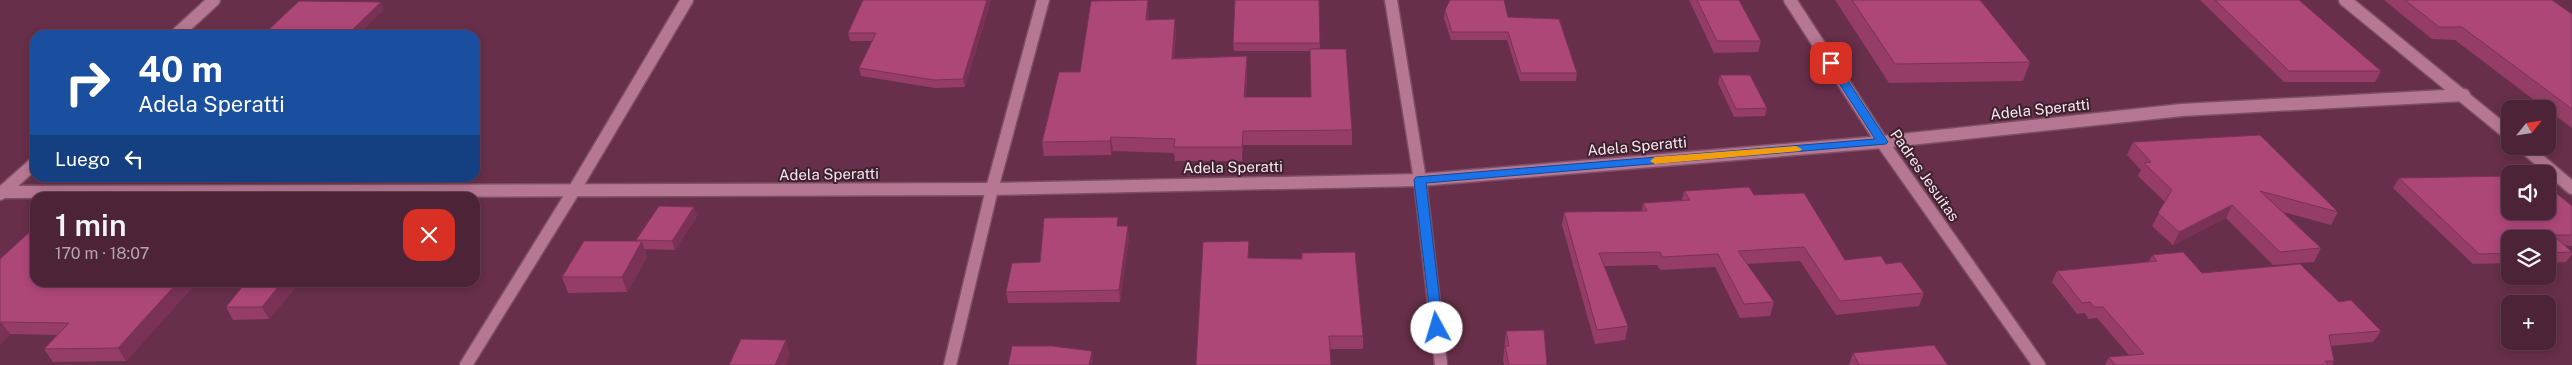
<!DOCTYPE html>
<html lang="es">
<head>
<meta charset="utf-8">
<style>
  :root { --surface:#4d2337; --page:#542b3f; --text:#f1f3f6; --muted:#b3a4ad; --line:#644052 }
  body { margin:0; font-family:"Public Sans",sans-serif; background:var(--page); color:var(--text); height:100vh; display:flex; flex-direction:column; font-size:19px; white-space:nowrap }
  * { box-sizing:border-box; margin:0 }
  p { font-size:16px; color:var(--muted) }
  .icon { flex:none; width:28px; height:28px; fill:none; stroke:currentColor; stroke-width:2; stroke-linecap:round; stroke-linejoin:round }
  .map { position:relative; flex:1; overflow:hidden }
  .details { position:absolute; left:30px; top:192px; width:450px; height:95px; display:flex; flex-direction:column; background:var(--surface); border-radius:15px; box-shadow:0 2px 8px #0003,0 0 0 1px var(--line) }
  .details>* { flex:none }
  .guide { position:absolute; left:30px; top:30px; width:450px; height:152px; border-radius:15px; box-shadow:0 2px 8px #0003,0 0 0 1px var(--line); background:#1a4fa0; color:#fff; overflow:hidden }
  .needle { width:32px; rotate:60deg }
  .controls { position:absolute; left:2501px; top:100px; display:grid; gap:10px }
  .controls a { display:grid; place-items:center; width:55px; height:55px; border-radius:10px; background:var(--surface); box-shadow:0 2px 8px #0003,0 0 0 1px var(--line); font-size:25px }
  .pin { position:absolute; display:grid; place-items:center; width:42px; height:42px; color:#fff; margin:-21px; border-radius:10px; box-shadow:0 2px 8px #0006 }
  .me { position:absolute; width:55px; margin:-28px; rotate:354deg; stroke-linejoin:round; filter:drop-shadow(0 0 4px #0008) }
  .turn { display:flex; align-items:center; gap:18px; height:105px; padding:0 25px; font-size:22px }
  .turn .icon { width:65px; height:65px; stroke-width:2.5 }
  .turn b { display:block; font-size:35px; line-height:42px }
  .then { display:flex; align-items:center; height:48px; padding:0 25px; background:#0003; gap:10px; font-size:19px }
  .round { display:grid; place-items:center; flex:none; width:52px; height:52px; border-radius:15px; background:var(--page) }
  .headline { display:flex; align-items:center; justify-content:space-between; height:85px; padding:0 25px }
  h1 { font-size:30px; font-weight:600; line-height:38px }
  .map>svg:first-child { display:block }
  .lines { fill:none; stroke-linecap:round; stroke-linejoin:round }
  .minor-casing { stroke:#7b4f65; stroke-width:15 }
  .minor { stroke:#b67792; stroke-width:12 }
  .wall { fill:#953d67 }
  .shaded-wall { fill:#793254 }
  .building { fill:#ad4778; stroke:#793254 }
  .route { fill:#1a73e8; stroke:#114b97 }
  .slow { fill:#f59e0b }
  .labels { text-anchor:middle; dominant-baseline:central; stroke-width:4; stroke-linejoin:round; paint-order:stroke }
  .street-label { font-size:15px; fill:#fce6ef; stroke:#3c222d }
</style>
</head>
<body>
<div class="map">
<svg width="2572" height="365" viewBox="0 0 2572 365">
  <rect width="100%" height="100%" fill="#672f49"/>
  <g class="lines">
    <g class="minor-casing">
      <g id="minor">
        <path d="M1391,0L1420,180L1441,365"/>
        <path d="M1790,0L1882,142L2039,365"/>
        <path d="M2345,0L2510,135"/>
        <path d="M176,35L214,0"/>
        <path d="M2523,146L2572,188"/>
        <path d="M0,192L992,189L1420,180L1882,142L2182,110L2464,95"/>
        <path d="M0,194L35,163"/>
        <path d="M466,365L573,192L687,0"/>
        <path d="M950,365L992,189L1043,0"/>
      </g>
    </g>
    <use href="#minor" class="minor"/>
  </g>
  <g class="wall">
    <path d="M863,0H991L965,87L935,88L861,76L859,68L873,41H850L848,33Z"/>
    <path d="M1319,0L1320,49L1352,130V145H1243L1242,161H1175L1174,153L1113,151L1111,155L1044,156L1042,142L1080,72L1149,13L1148,20L1176,33L1174,58L1247,56V70L1246,97H1311L1310,51H1234L1233,43Z"/>
    <path d="M1689,0H1739L1761,41L1758,52L1714,53Z"/>
    <path d="M1835,0H1980L2030,62L2023,81L1889,83Z"/>
    <path d="M2200,0H2299L2381,71L2375,82H2284Z"/>
    <path d="M2384,0H2552L2572,14V128L2548,110V109H2546L2455,40L2432,39Z"/>
    <path d="M1445,10L1508,17L1577,73L1576,81H1520L1507,40H1451L1444,18Z"/>
    <path d="M1720,75L1767,108L1765,116L1734,117L1718,83Z"/>
    <path d="M2133,142L2338,212L2331,225L2283,212L2321,248L2314,262L2273,265L2226,218L2173,245L2152,226L2165,202L2138,176L2141,170L2127,155Z"/>
    <path d="M2399,178L2572,206V246L2565,245L2572,252V254L2566,262L2548,263V239H2510V263L2473,264L2393,188Z"/>
    <path d="M1684,191L1754,195L1845,260L1886,264L1924,293L1919,306L1836,315L1800,261L1746,264L1774,302L1770,316L1740,318L1715,267L1660,270L1657,265L1604,266L1628,326L1625,340L1595,344L1562,225L1564,212L1642,211L1643,203L1682,200Z"/>
    <path d="M694,207L697,216L675,250L644,249L647,257L627,292L568,293L562,277L637,241L636,240Z"/>
    <path d="M1118,226L1129,237L1120,302L1008,303L1006,292L1040,262Z"/>
    <path d="M1302,253L1363,336V349H1330L1302,259Z"/>
    <path d="M2152,255L2202,273L2339,302L2381,331L2373,342L2331,346L2334,361L2332,365H2105L2109,357L2129,355L2097,318L2088,319L2085,313L2077,314L2052,282L2057,271L2149,262Z"/>
    <path d="M0,259L35,282H197L126,361L53,362L44,349L57,335L10,334L0,344Z"/>
    <path d="M300,282L269,319L233,320L226,307Z"/>
    <path d="M1506,331L1547,365H1504L1503,360Z"/>
    <path d="M1853,353L1948,365H1849Z"/>
  </g>
  <g class="shaded-wall">
    <path d="M987,0H991L965,87L963,79Z"/>
    <path d="M1148,0L1149,13L1147,33L1146,20Z"/>
    <path d="M381,2L384,10L358,35H347Z"/>
    <path d="M1175,19L1176,33L1172,72V59Z"/>
    <path d="M1247,56V70L1245,111L1244,97Z"/>
    <path d="M1243,131V145L1242,161V147Z"/>
    <path d="M1111,137L1113,151L1111,155L1110,141Z"/>
    <path d="M2232,205L2226,218L2173,245L2179,232Z"/>
    <path d="M694,207L697,216L675,250L672,241Z"/>
    <path d="M1128,226L1129,237L1120,302L1119,290Z"/>
    <path d="M642,241L647,257L627,292L622,277Z"/>
    <path d="M178,282H197L126,361L118,348Z"/>
    <path d="M282,282H300L269,319L262,307Z"/>
    <path d="M1,322L10,334L0,344V323Z"/>
    <path d="M786,340L790,355L786,365H775Z"/>
    <path d="M1092,351L1093,360L1092,365H1089Z"/>
  </g>
  <g class="building">
    <path d="M863,0H987L963,79L934,80L859,68L876,33H848Z"/>
    <path d="M1148,0L1146,20L1175,19L1172,59L1247,56L1244,97H1311L1310,49H1346L1352,130L1243,131L1242,147H1174L1175,139L1111,137L1110,141L1042,142L1059,72H1080L1091,1Z"/>
    <path d="M1235,0H1319L1320,43H1233Z"/>
    <path d="M1450,0H1504L1508,17L1559,19L1577,73H1521L1508,32H1452L1445,10Z"/>
    <path d="M1697,0H1739L1761,41H1717Z"/>
    <path d="M1852,0H1980L2030,62L1895,64Z"/>
    <path d="M2215,0H2299L2381,71H2289Z"/>
    <path d="M2405,0H2552L2572,14V109L2462,27H2439Z"/>
    <path d="M299,1L381,2L347,35H263Z"/>
    <path d="M1720,75H1750L1767,108L1736,109Z"/>
    <path d="M2260,135L2338,212L2260,191L2321,248L2280,252L2232,205L2179,232L2158,213L2172,190L2144,163L2151,162L2133,142Z"/>
    <path d="M2510,176V211H2548V186L2572,206V235H2553L2572,252L2548,253V239H2510V253L2479,254L2399,178Z"/>
    <path d="M1749,187L1754,195L1804,193L1845,260L1881,256L1886,264L1901,262L1924,293L1840,301L1804,247L1738,251L1774,302L1744,304L1718,254L1662,257L1660,252L1599,253L1628,326L1597,330L1564,212L1647,211L1643,203L1690,200L1684,191Z"/>
    <path d="M659,206L694,207L672,241L636,240Z"/>
    <path d="M1118,217L1117,226H1128L1119,290L1006,292L1012,263L1040,262L1044,218Z"/>
    <path d="M35,227V282H178L118,348L44,349L69,323L1,322L0,323V259Z"/>
    <path d="M584,241H642L622,277H562Z"/>
    <path d="M1249,241L1248,258L1302,259V253L1355,252L1363,336H1329L1331,365H1196L1203,242Z"/>
    <path d="M2183,252L2202,273L2300,264L2339,302L2351,300L2381,331L2329,335L2334,361H2325L2328,365H2115L2109,357L2144,354L2103,307H2094L2090,302L2082,303L2057,271L2157,261L2152,255Z"/>
    <path d="M246,282H282L262,307H226Z"/>
    <path d="M1544,330L1547,365H1509L1505,346H1509L1506,331Z"/>
    <path d="M741,339L786,340L775,365H729Z"/>
    <path d="M1934,345L1948,365H1859L1853,353Z"/>
    <path d="M1012,346H1052L1092,351L1089,365H1008Z"/>
  </g>
  <path class="route" d="M1827,61H1835L1888,142L1886,144L1426,183L1443,328L1441,331H1432L1414,180L1416,177L1875,139L1826,63Z"/>
  <path class="slow" d="M1796,146L1802,149L1800,151L1655,164L1650,161L1655,157Z"/>
  <g class="labels">
    <g class="street-label">
      <text transform="translate(2040 109) rotate(-6)">Adela Speratti</text>
      <text transform="translate(1637 146) rotate(-5)">Adela Speratti</text>
      <text transform="translate(1233 167) rotate(-1)">Adela Speratti</text>
      <text transform="translate(829 174) rotate(-1)">Adela Speratti</text>
      <text transform="translate(1925 175) rotate(55)">Padres Jesuitas</text>
    </g>
  </g>
</svg>
<div class="controls">
<a><svg class="needle" viewBox="-14 -14 28 28"><path d="M0-13l5 13h-10z" fill="#e53935"/><path d="M0 13l5-13h-10z" fill="#b3a4ad"/></svg></a>
<a><svg class="icon" aria-label="sound" viewBox="0 0 24 24"><path d="M4 9h4l5-4v14l-5-4H4zM17 9q2 3 0 6"/></svg></a>
<a><svg class="icon" aria-label="layers" viewBox="0 0 24 24"><path d="M12 4l9 5-9 5-9-5zM3 14l9 5 9-5"/></svg></a>
<a>+</a>
</div>
<div class="pin" style="left:1831px;top:63px;background:#d93025"><svg class="icon" aria-label="arrive" viewBox="0 0 24 24"><path d="M6 21V4h12l-3 4 3 4H6"/></svg></div>
<svg class="me" style="left:1437px;top:328px" viewBox="-20 -20 40 40"><circle r="19" fill="#fff"/><path d="M0-13L10 11 0 6-10 11z" fill="#1a73e8"/></svg>
<div class="guide">
<div class="turn"><svg class="icon" aria-label="right" viewBox="0 0 24 24"><path d="M7 20v-9h11M14 6l5 5-5 5"/></svg><div><b>40 m</b>Adela Speratti</div></div>
<div class="then">Luego<svg class="icon" aria-label="left" viewBox="0 0 24 24"><path d="M17 20v-9H6M10 6l-5 5 5 5"/></svg></div>
</div>
<section class="details">
<div class="headline"><div><h1>1 min</h1><p>170 m · 18:07</p></div><a class="round" style="background:#d93025;color:#fff"><svg class="icon" aria-label="close" viewBox="0 0 24 24"><path d="M6 6l12 12M18 6L6 18"/></svg></a></div>
</section>
</div>
</body>
</html>
